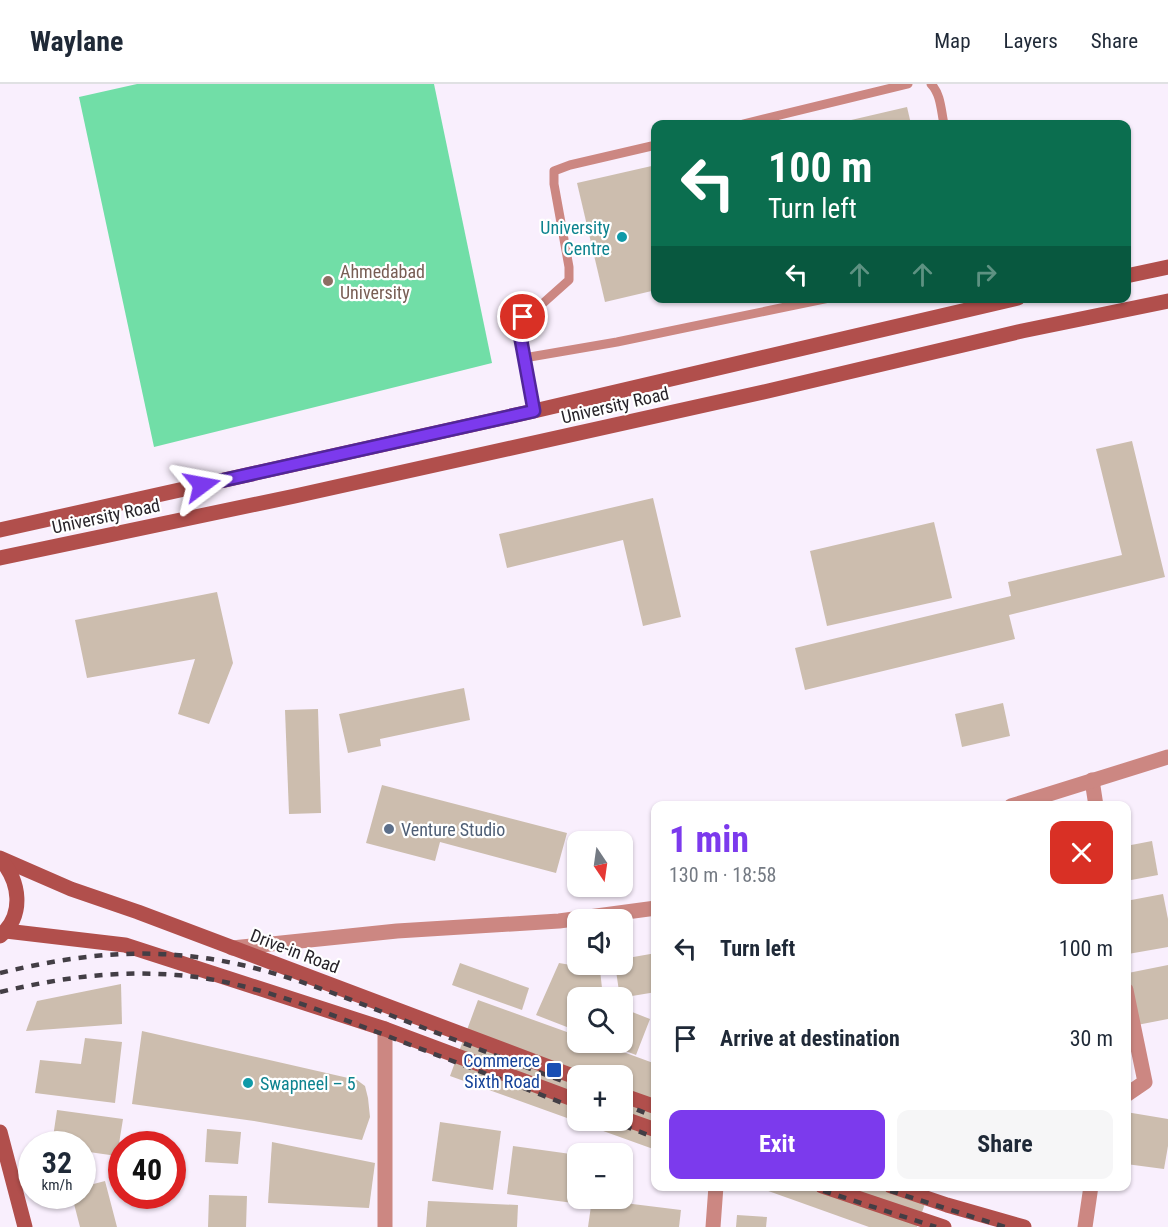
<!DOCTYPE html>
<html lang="en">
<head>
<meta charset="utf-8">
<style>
  :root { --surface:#fff; --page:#f6f6f7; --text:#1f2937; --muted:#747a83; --line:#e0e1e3; --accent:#7c3aed }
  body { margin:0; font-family:"Roboto Condensed",sans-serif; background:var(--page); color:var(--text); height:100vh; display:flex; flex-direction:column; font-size:22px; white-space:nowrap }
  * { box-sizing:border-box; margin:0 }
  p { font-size:20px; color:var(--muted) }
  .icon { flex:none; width:33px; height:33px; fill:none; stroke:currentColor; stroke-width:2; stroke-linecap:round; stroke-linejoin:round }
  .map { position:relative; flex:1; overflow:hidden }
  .side { position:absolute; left:651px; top:717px; width:480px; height:390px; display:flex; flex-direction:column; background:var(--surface); border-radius:12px; box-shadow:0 2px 4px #0004 }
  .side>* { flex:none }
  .hud { position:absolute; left:651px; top:36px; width:480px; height:183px; border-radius:12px; box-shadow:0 2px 4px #0004; background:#0b6e4f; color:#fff; overflow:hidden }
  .needle { width:39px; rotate:167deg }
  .fabs { position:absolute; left:567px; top:747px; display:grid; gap:12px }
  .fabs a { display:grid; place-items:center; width:66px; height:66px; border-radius:12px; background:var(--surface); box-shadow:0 2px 4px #0004; font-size:30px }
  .speed { position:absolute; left:18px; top:1047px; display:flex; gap:12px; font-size:30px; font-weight:700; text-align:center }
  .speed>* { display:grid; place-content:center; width:78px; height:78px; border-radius:50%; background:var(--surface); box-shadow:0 2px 4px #0004; line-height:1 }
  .speed small { font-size:15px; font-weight:400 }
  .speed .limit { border:9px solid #d22; background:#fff; color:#111 }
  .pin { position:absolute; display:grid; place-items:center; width:51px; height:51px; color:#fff; margin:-26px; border:3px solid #fff; border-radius:50%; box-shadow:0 2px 6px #0007 }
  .me { position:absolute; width:66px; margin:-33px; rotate:77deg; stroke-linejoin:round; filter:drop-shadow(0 0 4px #0008) }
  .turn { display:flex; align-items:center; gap:21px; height:126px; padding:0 18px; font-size:27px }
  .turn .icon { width:78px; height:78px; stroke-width:2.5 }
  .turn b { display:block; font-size:42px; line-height:51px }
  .lanes { display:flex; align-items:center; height:57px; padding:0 18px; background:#0003; justify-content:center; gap:30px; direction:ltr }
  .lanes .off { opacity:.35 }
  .round { display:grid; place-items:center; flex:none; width:63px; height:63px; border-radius:12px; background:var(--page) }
  .headline { display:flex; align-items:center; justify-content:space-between; height:102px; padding:0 18px }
  h1 { font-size:36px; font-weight:700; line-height:45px; color:var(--accent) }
  .cta { display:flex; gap:12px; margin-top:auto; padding:12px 18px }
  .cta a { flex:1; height:69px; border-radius:12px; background:var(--accent); color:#fff; font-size:24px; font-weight:700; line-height:69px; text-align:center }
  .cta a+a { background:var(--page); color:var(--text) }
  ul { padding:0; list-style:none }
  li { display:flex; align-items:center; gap:18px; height:90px; padding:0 18px }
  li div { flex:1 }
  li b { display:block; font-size:22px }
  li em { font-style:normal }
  header { display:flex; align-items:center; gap:36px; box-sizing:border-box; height:84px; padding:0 30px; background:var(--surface); border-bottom:2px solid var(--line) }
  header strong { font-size:28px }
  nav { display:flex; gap:33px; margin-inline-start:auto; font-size:21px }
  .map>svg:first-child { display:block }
  .green { fill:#71dea7 }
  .building { fill:#ccbdae; fill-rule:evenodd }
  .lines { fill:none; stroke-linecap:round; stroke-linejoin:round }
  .lane { stroke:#cc8782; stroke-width:9 }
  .street { stroke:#cc8782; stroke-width:15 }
  .secondary { stroke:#b14f4c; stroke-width:15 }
  .rail { stroke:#433e45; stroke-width:4.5; stroke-dasharray:8 8; stroke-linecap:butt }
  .route-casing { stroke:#51269a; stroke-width:15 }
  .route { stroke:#7c3aed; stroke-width:10 }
  .culture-dot { fill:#0f9aa8; stroke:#fff; stroke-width:2 }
  .education-dot { fill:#8d6e63; stroke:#fff; stroke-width:2 }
  .service-dot { fill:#5c6f8a; stroke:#fff; stroke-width:2 }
  .transit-dot { fill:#1a4fb4; stroke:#fff; stroke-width:2 }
  .labels { text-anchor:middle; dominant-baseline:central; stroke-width:4.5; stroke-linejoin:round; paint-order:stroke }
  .culture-label { font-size:18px; fill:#0d838f; stroke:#fff; text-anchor:end }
  .education-label { font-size:18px; fill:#785e54; stroke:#fff; text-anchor:start }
  .street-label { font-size:18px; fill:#28242a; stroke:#fff }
  .service-label { font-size:18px; fill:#4e5e75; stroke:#fff; text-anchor:start }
  .transit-label { font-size:18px; fill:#164399; stroke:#fff; text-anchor:end }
</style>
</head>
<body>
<header>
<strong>Waylane</strong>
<nav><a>Map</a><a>Layers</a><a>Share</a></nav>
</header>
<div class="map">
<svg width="1168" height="1143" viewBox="0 0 1168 1143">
  <rect width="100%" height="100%" fill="#f9effd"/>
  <path class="green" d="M137,0H434L492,279L154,363L79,13Z"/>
  <g class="building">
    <path d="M907,23L911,40H834Z"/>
    <path d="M656,81V206L605,218L577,99Z"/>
    <path d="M1132,357L1165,493L1009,531L1015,555L805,606L795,564L1011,512L1008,498L1122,471L1096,365Z"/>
    <path d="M653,414L681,533L643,542L623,456L507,484L499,450Z"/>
    <path d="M934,438L952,514L827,542L810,467Z"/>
    <path d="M217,508L233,579L209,640L178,630L195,575L87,594L75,536Z"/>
    <path d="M464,604L470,636L380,655L381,662L348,669L339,630Z"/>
    <path d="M1003,619L1010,652L962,663L955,630Z"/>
    <path d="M318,625L321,729L289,730L285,626Z"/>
    <path d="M382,701L567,749L556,789L440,758L435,777L366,759Z"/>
    <path d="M1152,757L1158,791L1126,797V762Z"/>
    <path d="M1163,810L1168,835V863L1128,870L1126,817Z"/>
    <path d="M656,869V908L620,914L615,880H622V875Z"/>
    <path d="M460,879L529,904L522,926L452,901Z"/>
    <path d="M559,879L600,886L602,904L586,908L584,914H578V931L572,945L536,931Z"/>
    <path d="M1168,881V935L1137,941L1128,889Z"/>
    <path d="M121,900L122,940L26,947L37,917Z"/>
    <path d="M478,916L578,952V958H596L656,980V1066L450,992ZM578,992H622V1036H578Z"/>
    <path d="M622,924L650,935L636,971L604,959L622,958Z"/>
    <path d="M142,947L357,996L365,1002L368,1014L370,1033L362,1056L254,1037L132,1020Z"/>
    <path d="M85,954L122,958L115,1019L35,1009L40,976L81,980Z"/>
    <path d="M57,1026L123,1035L117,1072L82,1067V1060H52Z"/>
    <path d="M1126,1028L1168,1035V1062L1164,1085L1126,1080Z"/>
    <path d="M440,1038L501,1047L493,1106L432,1097Z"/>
    <path d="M207,1045L241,1048L238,1080L205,1078Z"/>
    <path d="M272,1058L375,1079L369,1124L268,1119Z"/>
    <path d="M513,1062L578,1071L573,1119L507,1110Z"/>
    <path d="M105,1097L117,1143H80L72,1112H82V1103Z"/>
    <path d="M931,1102L917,1143H869L757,1103Z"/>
    <path d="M209,1111L247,1112L246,1143H208Z"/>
    <path d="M592,1115L681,1126L679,1143H588Z"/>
    <path d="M428,1117L518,1121L517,1143H426Z"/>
    <path d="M737,1131L767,1133L766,1143H736Z"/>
  </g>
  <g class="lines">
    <g class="lane">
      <path d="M931,0C941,10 941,27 944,40"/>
      <path d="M743,40L908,0"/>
      <path d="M524,274L617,258L829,214"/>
      <path d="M534,327L518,240L523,233L541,221L569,196V183L554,100V87L570,81L656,61"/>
    </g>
    <g class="street">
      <path d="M1092,696L1096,722"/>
      <path d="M1011,722L1168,673"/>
      <path d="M232,864L397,847L559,837L656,824"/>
      <path d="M1126,906L1145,998L1126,1011"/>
      <path d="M385,945V1143"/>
      <path d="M713,1143L716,1102"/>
      <path d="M1085,1143L1091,1102"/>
    </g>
    <g class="secondary">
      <path d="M1126,192L1168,183"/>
      <path d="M0,446L534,327L1018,214"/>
      <path d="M0,474L295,412L768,307L1022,247L1168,217"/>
      <path d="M0,774L71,805L138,828L578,994"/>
      <path d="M6,847L125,861L385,945L578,1017"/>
      <path d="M0,852C25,831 20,797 0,775"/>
      <path d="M622,1011L656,1023"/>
      <path d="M622,1034L656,1046"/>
      <path d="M0,1048L25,1143"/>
      <path d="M822,1102L944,1143"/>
      <path d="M891,1102L947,1121L1024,1143"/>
    </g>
    <g class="rail">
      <path d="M0,889C58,875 116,866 176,871C251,876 321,904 390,931C453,955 515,979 578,1003"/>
      <path d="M0,908C60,894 114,886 176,891C246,896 313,924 377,948C444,974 511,999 578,1025"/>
      <path d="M622,1020L656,1033"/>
      <path d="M609,1036L656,1054"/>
      <path d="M808,1102L936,1143"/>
      <path d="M875,1102L1005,1143"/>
    </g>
  </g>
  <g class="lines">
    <g class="route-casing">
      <path id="route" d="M202,401L534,327L518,240L523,233"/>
    </g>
    <use href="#route" class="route"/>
  </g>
  <g class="culture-dot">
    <circle cx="622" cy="153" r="6"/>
    <circle cx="248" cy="999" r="6"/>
  </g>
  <circle class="education-dot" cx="328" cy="197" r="6"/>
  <circle class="service-dot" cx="389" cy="745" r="6"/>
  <rect class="transit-dot" x="546" y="978" width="16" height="16" rx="3"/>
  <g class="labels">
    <g class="culture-label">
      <text x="610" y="143">University<tspan x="610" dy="21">Centre</tspan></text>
      <text x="260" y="999" text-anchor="start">Swapneel – 5</text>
    </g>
    <g class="education-label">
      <text x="340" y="187">Ahmedabad<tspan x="340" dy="21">University</tspan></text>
    </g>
    <g class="street-label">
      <text transform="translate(615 321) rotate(-13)">University Road</text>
      <text transform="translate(106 432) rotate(-12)">University Road</text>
      <text transform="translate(295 867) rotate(21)">Drive-in Road</text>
    </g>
    <g class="service-label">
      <text x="401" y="745">Venture Studio</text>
    </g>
    <g class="transit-label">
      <text x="540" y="976">Commerce<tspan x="540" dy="21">Sixth Road</tspan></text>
    </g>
  </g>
</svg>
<div class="fabs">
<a><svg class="needle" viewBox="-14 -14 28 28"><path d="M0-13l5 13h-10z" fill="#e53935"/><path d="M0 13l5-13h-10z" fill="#747a83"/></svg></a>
<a><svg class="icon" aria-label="sound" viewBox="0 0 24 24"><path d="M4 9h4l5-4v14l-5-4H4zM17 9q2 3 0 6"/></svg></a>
<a><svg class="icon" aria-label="search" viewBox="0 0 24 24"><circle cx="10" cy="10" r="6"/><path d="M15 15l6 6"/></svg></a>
<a>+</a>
<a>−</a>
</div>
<div class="speed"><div>32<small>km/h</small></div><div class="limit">40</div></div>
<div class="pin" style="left:523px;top:233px;background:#d93025"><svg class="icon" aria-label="arrive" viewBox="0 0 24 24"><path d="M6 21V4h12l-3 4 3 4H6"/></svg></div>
<svg class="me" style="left:202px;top:401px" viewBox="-20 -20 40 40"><path d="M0-17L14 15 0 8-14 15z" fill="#7c3aed" stroke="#fff" stroke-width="4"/></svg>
<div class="hud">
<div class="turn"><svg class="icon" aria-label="left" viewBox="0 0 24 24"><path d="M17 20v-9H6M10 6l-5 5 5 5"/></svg><div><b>100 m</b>Turn left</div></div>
<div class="lanes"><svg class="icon" aria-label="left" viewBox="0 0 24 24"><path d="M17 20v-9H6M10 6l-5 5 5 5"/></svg><svg class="icon off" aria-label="ahead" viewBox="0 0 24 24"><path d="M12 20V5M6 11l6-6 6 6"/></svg><svg class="icon off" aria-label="ahead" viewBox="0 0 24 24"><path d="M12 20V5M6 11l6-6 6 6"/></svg><svg class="icon off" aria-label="right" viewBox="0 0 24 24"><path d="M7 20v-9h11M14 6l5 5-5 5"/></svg></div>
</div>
<section class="side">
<div class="headline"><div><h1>1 min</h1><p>130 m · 18:58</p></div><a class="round" style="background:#d93025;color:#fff"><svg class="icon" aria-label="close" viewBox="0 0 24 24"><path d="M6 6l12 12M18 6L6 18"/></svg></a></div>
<ul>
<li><svg class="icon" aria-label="left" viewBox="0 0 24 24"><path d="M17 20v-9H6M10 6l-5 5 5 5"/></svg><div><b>Turn left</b></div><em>100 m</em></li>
<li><svg class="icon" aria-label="arrive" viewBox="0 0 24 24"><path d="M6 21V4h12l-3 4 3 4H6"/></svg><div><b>Arrive at destination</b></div><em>30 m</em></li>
</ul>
<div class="cta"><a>Exit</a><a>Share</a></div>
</section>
</div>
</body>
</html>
